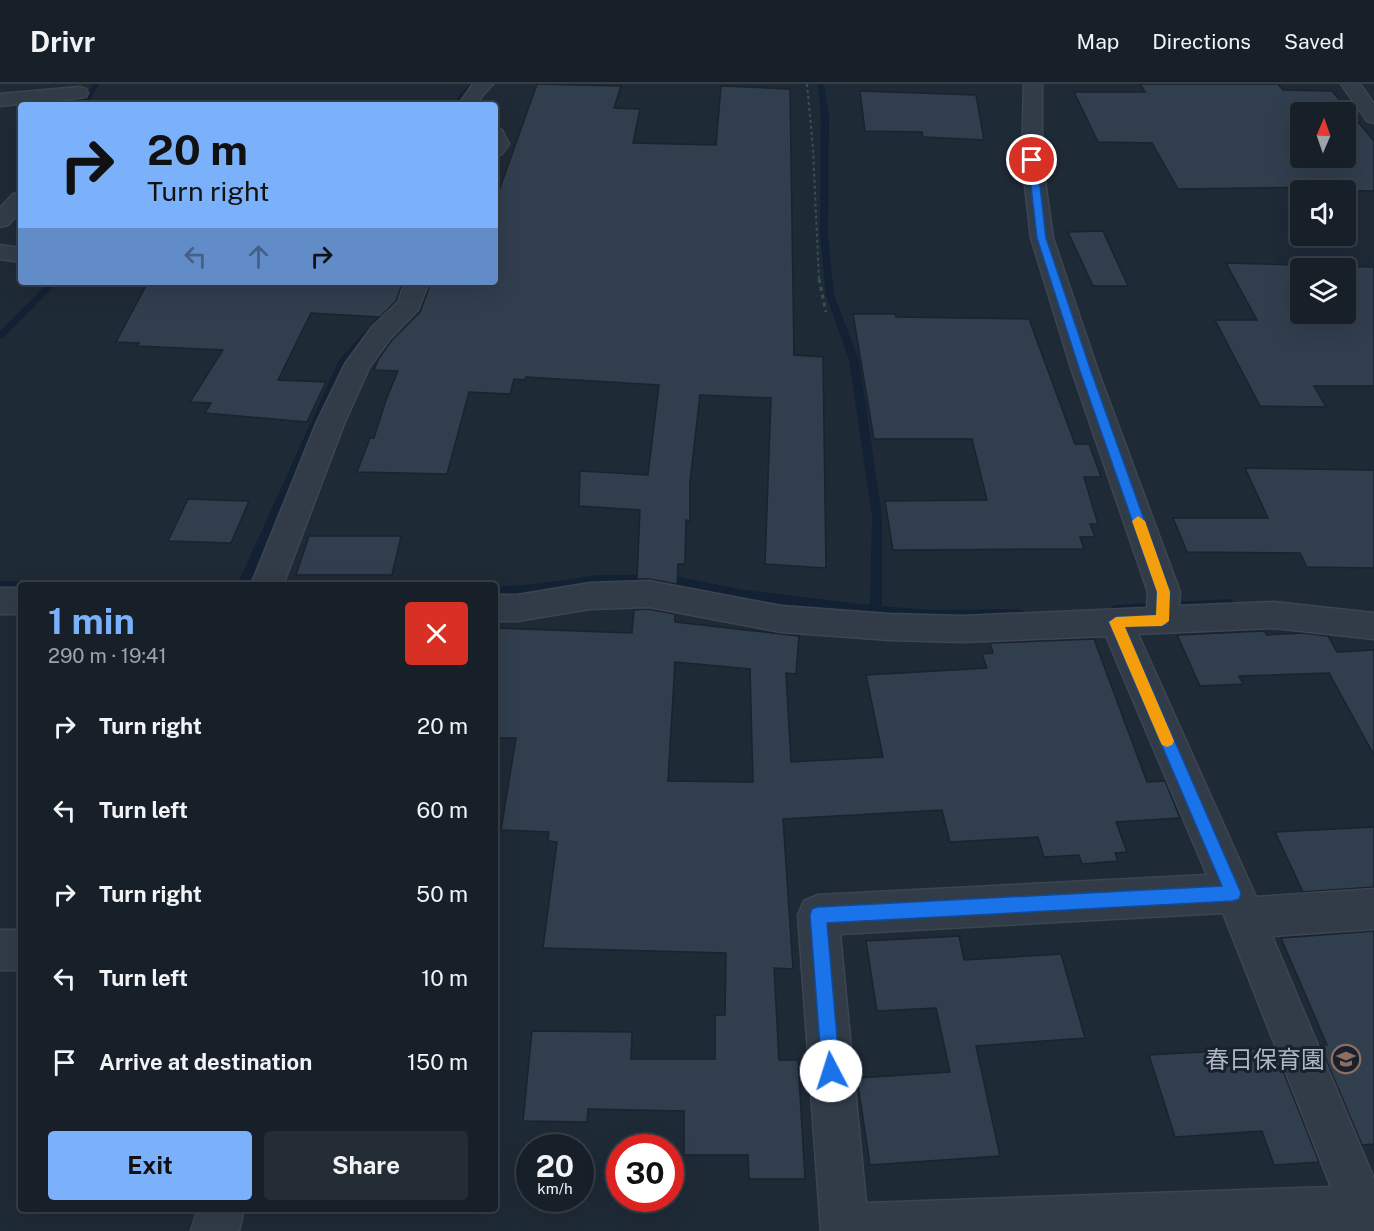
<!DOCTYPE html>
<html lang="en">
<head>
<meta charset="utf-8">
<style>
  :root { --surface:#172029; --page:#242d35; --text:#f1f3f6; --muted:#9ea3a8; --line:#363e46; --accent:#7bb0fb }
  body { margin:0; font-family:"Public Sans","Noto Sans JP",sans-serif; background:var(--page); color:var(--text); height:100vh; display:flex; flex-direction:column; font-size:22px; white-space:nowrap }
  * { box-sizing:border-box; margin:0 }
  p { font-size:20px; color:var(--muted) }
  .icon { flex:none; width:33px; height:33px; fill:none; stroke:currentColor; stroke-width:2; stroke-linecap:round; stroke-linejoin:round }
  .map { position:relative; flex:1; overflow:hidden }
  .drawer { position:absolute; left:18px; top:498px; width:480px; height:630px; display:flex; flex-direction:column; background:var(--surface); border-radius:6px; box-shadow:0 6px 24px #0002,0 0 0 2px var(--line) }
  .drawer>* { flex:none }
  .top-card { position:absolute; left:18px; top:18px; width:480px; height:183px; border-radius:6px; box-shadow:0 6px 24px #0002,0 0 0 2px var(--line); background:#7bb0fb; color:#111; overflow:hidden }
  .needle { width:39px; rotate:2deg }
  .fabs { position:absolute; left:1290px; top:18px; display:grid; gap:12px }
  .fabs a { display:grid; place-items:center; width:66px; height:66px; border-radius:6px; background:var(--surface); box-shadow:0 6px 24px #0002,0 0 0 2px var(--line); font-size:30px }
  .speed { position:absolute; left:516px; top:1050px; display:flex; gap:12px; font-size:30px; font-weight:700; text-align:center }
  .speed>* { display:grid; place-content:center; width:78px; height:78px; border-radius:50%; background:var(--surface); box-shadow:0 6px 24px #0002,0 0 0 2px var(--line); line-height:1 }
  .speed small { font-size:15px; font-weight:400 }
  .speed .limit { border:9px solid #d22; background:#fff; color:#111 }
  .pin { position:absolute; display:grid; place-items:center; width:51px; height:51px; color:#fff; margin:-26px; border:3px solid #fff; border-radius:50%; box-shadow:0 2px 6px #0007 }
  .me { position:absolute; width:66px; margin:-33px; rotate:355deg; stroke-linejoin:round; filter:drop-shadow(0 0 4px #0008) }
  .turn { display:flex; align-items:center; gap:21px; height:126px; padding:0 30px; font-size:27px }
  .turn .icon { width:78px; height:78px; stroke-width:2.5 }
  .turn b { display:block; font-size:42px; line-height:51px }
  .lanes { display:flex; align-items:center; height:57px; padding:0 30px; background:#0003; justify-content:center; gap:30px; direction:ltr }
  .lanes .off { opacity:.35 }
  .round { display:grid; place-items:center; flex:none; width:63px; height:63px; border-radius:6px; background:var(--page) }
  .head { display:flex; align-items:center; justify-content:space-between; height:102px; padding:0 30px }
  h1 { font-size:36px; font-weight:700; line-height:45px; color:var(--accent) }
  .action { display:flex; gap:12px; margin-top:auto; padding:12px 30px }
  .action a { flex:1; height:69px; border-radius:6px; background:var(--accent); color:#111; font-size:24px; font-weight:700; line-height:69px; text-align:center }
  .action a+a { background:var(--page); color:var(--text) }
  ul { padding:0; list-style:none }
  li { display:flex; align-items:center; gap:18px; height:84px; padding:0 30px }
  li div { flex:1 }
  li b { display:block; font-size:22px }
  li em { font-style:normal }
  header { display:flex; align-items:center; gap:36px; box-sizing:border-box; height:84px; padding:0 30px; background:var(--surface); border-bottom:2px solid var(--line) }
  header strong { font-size:28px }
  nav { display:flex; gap:33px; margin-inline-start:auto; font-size:21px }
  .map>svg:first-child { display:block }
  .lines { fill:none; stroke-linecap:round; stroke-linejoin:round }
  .stream { fill:#132134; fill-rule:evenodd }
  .building { fill:#313e4e; stroke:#1a232e; stroke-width:1.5; fill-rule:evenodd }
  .minor-casing { stroke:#3c4551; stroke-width:3 }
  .tertiary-casing { stroke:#3c4551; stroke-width:3 }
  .path-far1 { stroke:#395051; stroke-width:2; stroke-dasharray:3 3; stroke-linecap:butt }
  .path { stroke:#395051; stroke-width:3; stroke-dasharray:4 4; stroke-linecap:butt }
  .minor { fill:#323c48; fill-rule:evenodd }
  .tertiary { fill:#323c48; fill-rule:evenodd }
  .route { fill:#1a73e8; stroke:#114b97; stroke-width:1.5 }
  .slow { fill:#f59e0b }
  .labels { text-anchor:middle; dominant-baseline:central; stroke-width:6; stroke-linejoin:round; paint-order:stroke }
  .near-poi-label { font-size:24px; fill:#acb6c5; stroke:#18212c; text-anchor:end }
</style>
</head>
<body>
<header>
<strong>Drivr</strong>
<nav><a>Map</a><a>Directions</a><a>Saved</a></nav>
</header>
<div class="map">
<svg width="1374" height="1147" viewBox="0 0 1374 1147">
  <rect width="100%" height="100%" fill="#1f2a37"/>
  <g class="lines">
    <g class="stream">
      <path d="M94,0H100L86,21H79Z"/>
      <path d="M470,0H477L464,13L460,21H454L459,11Z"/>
      <path d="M818,0H824L829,32L828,151L834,211L859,276L882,432V522L931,526L1020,525L1024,527L1026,530L1024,533L931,536L876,531L745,516L669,499H598L535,510L495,513V503L535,500L598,491H669L745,506L870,521L872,432L849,276L826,211L820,151L821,32Z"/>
      <path d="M49,198H58L3,254L0,255V247Z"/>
      <path d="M399,198H407L397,223L348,277L249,501H237L339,276L390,220Z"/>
      <path d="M0,497H21L27,501H21V505H0Z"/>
      <path d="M1230,515L1236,520L1230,525L1115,531L1111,529L1109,526L1111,523L1115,521Z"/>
    </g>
  </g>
  <g class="building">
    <path d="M537,0L621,2L614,24L640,25L633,59L716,61L721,2L790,5L794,271L823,273L826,484L765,480L771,314L700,311L690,398V437L686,436L685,480H678L677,500L649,495H637L640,426L579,422L580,387L648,391L659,301L526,293L525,296L514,295L510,310L469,308L447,390L357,388L370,354H374L386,316L398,287L374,286L379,274L392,256L420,228L431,198H495V118Z"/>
    <path d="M1140,0H1278L1283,6L1332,7L1374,57V107L1319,106L1316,103L1178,105L1152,59L1098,58L1074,8H1145ZM1300,28H1346V74H1300Z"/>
    <path d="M860,7L976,11L984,56L923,53L922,48L865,47Z"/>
    <path d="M1103,147L1128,202H1093L1068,148Z"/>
    <path d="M1226,179L1374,183V302H1314L1326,323L1260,322L1215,236H1257ZM1300,184H1346V230H1300Z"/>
    <path d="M148,198H403L396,217L380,233L311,229L278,296L326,298L307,338L205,329L211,319L190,318L223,266L137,262L139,259L116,258Z"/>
    <path d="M853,230H895L896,233L1029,235L1075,360H1089L1101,393H1084L1098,440H1090L1095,453H1080L1084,465L893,466L885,417L987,416L972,355H874Z"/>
    <path d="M1245,384L1374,386V484L1307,483L1300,469L1187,468L1173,434H1268Z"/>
    <path d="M188,415L249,417L231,459L168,457Z"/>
    <path d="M309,452H401L392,491H296Z"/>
    <path d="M649,525L675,530V538L799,552L796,590L786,589L791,678L883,673L866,591L987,584L982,570L993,569L990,559L1094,555L1147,698L1165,697L1180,734L1116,738L1127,768L1115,769L1118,777L1082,780L1079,771L1044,773L1038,753L950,758L942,726L783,735L793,885L774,884L779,976H798L805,1095H749L748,1071H684V1027L588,1025L587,1038L523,1037L532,947L632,948L631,975H715V931H725L726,869L543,864L557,758L548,757L549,748L501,746L516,654H495V544L632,549L634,526ZM675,578L750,585L753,698L668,697Z"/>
    <path d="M1264,547L1267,551L1303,549L1328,552L1337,568L1374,566V671L1329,589L1239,592L1243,600L1200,602L1177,551Z"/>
    <path d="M1374,743V803L1303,808L1275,748Z"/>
    <path d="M1374,847V1060L1362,1061L1320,961H1327L1281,854Z"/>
    <path d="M959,852L964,876L1061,870L1085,954L976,962L1000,1072L870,1081L857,994L950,988L936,924L877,927L866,857Z"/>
    <path d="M1274,964L1319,1078L1274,1081L1262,1047L1175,1053L1149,971Z"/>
  </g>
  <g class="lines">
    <g class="minor-casing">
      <g id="minor">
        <path d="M473,0H493L482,12L478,21H458Z"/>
        <path d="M1024,0H1042V76L1053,154L1098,287L1180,508L1179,522L1274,518L1374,529V555L1274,544L1138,550L1256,813L1374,805V845L1272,852L1374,1095V1147H821L798,831L804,817L818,811L1207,791L1106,552L962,558L890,556L781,548L649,523L590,525L517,537H495V511H517L590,499L649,497L781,522L890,530L962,532L1147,524L1148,508L1072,287L1031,154L1022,76ZM1223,829L1331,1103L866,1119L840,850Z"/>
        <path d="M79,3L86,5L88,9L86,13L0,22V10Z"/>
        <path d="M495,44L502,46L509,60L502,70L495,72Z"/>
        <path d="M21,109V127L8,141L0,143V124L13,110Z"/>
        <path d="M0,161L21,164V178L0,175Z"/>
        <path d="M405,198H429L418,226L390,255L370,282L344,340L283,501H251L316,340L345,280L372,243L398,218Z"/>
        <rect x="0" y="504" width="21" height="26"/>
        <rect x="0" y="846" width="21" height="40"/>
        <path d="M198,1125H244L239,1147H191Z"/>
      </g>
    </g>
    <g class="tertiary-casing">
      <path id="tertiary" d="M1341,0H1360L1374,20V39L1367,37Z"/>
    </g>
    <path class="path-far1" d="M807,0L813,64L819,196"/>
    <path class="path" d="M819,195L826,228"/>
    <use href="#minor" class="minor"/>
    <use href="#tertiary" class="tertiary"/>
  </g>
  <path class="route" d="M1032,73L1037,76L1046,154L1091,287L1170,508L1167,540L1125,543L1241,809L1239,815L1233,817L827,839L840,987L838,993L831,996L825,993L822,987L810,831L812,825L818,823L1222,802L1109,538L1116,533L1156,531L1157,508L1080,287L1037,154L1028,76Z"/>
  <path class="slow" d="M1138,432L1145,437L1170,508L1169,537L1162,542L1125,543L1174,657L1172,661L1167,663L1162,661L1160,657L1109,538L1116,533L1156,531L1157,508L1132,437Z"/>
  <defs>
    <g id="school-ring" transform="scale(1.5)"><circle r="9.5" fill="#18212c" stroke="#8d6e63" stroke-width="1.5"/><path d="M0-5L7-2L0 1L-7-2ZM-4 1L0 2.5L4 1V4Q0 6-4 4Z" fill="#8d6e63"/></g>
  </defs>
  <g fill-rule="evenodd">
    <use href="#school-ring" x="1346" y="975"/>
  </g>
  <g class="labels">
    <g class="near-poi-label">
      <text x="1325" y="975">春日保育園</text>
    </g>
  </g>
</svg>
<div class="fabs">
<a><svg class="needle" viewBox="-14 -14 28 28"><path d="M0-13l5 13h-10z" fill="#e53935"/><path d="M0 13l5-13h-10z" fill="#9ea3a8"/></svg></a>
<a><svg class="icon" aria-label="sound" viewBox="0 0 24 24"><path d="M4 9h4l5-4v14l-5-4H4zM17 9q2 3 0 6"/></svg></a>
<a><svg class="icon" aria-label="layers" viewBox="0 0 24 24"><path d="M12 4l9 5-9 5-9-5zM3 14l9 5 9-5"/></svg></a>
</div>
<div class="speed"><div>20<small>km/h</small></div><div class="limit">30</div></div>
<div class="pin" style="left:1032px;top:76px;background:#d93025"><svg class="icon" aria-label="arrive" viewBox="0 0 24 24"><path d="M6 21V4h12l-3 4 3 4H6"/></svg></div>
<svg class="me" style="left:831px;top:987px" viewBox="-20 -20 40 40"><circle r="19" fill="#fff"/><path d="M0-13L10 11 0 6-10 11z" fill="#1a73e8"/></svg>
<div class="top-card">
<div class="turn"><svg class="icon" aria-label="right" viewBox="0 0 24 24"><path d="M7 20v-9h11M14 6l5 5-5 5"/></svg><div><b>20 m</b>Turn right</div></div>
<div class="lanes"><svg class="icon off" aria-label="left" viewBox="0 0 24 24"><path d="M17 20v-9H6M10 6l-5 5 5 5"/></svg><svg class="icon off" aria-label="ahead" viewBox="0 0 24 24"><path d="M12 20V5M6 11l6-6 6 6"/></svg><svg class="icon" aria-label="right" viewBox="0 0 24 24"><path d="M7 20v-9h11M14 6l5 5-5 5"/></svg></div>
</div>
<section class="drawer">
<div class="head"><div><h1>1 min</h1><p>290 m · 19:41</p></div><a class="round" style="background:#d93025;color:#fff"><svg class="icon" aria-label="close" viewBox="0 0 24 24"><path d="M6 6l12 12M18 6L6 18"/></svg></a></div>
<ul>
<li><svg class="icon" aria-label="right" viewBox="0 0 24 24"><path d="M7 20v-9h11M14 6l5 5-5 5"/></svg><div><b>Turn right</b></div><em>20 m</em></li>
<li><svg class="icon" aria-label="left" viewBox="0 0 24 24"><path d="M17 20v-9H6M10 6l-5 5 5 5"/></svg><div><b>Turn left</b></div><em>60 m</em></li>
<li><svg class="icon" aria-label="right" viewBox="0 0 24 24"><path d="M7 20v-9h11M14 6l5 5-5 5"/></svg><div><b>Turn right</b></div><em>50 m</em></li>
<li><svg class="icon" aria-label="left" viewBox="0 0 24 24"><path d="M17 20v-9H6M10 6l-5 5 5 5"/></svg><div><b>Turn left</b></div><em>10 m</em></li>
<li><svg class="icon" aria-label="arrive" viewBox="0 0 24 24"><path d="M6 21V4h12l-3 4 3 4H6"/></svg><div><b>Arrive at destination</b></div><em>150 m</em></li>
</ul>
<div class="action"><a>Exit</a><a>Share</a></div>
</section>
</div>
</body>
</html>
